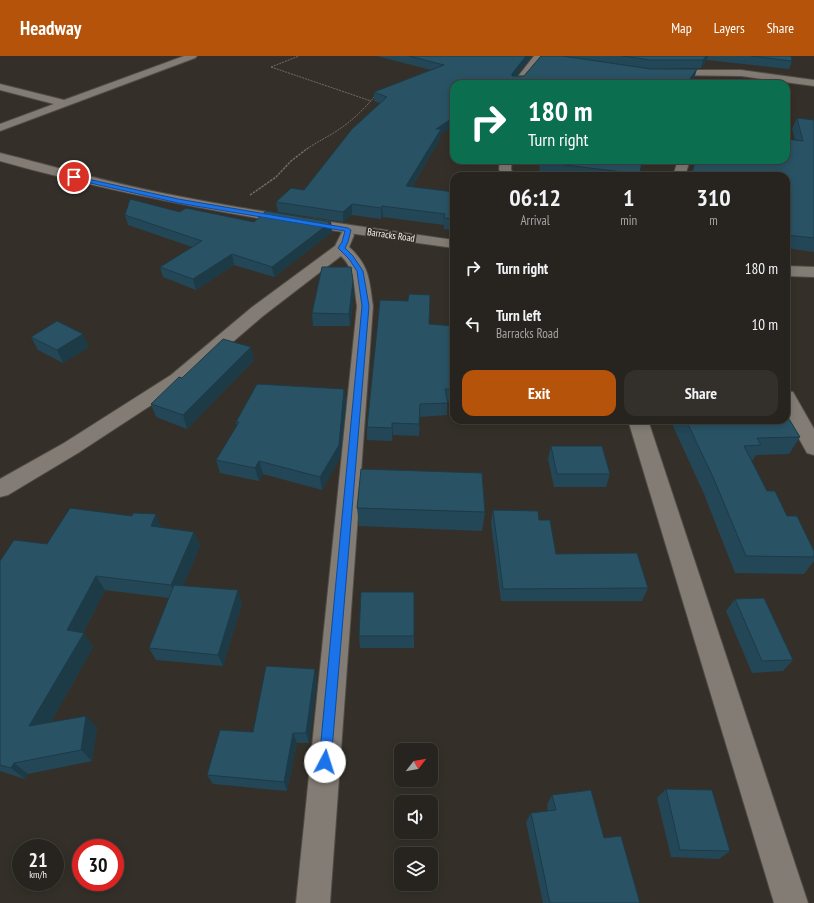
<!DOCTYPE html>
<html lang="en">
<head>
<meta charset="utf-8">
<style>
  :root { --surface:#27241f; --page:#33302c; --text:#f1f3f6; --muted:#a4a4a4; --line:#43413d; --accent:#b45309 }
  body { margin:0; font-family:"PT Sans Narrow",sans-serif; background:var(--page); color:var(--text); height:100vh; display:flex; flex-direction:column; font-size:15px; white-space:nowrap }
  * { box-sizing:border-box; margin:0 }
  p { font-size:13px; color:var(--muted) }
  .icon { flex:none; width:22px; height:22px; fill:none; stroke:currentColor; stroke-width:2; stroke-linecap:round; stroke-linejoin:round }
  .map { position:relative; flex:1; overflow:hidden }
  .drawer { position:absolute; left:450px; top:116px; width:340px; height:252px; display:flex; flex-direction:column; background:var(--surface); border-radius:12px; box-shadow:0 2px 10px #0003,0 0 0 1px var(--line) }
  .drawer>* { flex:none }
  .top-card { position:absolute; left:450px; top:24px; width:340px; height:84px; border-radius:12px; box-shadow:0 2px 10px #0003,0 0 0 1px var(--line); background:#0b6e4f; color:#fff; overflow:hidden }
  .needle { width:26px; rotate:59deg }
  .tools { position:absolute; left:394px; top:687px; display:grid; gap:8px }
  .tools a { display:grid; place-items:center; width:44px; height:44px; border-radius:8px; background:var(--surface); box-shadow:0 2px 10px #0003,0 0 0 1px var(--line); font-size:20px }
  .speed { position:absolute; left:12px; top:783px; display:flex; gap:8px; font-size:20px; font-weight:700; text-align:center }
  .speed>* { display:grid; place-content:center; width:52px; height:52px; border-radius:50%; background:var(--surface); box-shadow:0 2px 10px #0003,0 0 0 1px var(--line); line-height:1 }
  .speed small { font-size:10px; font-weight:400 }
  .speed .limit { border:6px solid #d22; background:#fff; color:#111 }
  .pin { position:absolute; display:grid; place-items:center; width:34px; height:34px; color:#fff; margin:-17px; border:2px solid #fff; border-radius:50%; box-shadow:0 1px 4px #0007 }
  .me { position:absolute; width:44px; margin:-22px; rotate:5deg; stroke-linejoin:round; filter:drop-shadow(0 0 3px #0008) }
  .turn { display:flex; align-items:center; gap:14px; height:84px; padding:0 12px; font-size:18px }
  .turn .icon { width:52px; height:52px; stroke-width:2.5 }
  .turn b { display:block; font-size:28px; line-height:34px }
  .eta { display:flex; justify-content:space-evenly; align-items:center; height:68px; text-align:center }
  .eta b { font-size:24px; font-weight:700; line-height:28px }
  .primary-button { display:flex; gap:8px; margin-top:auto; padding:8px 12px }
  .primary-button a { flex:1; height:46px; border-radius:12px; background:var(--accent); color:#fff; font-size:16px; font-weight:700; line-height:46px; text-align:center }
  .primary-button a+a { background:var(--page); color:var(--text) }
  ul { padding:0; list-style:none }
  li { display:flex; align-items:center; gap:12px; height:56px; padding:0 12px }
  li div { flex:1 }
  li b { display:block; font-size:15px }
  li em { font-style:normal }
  header { display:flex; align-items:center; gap:24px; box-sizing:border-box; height:56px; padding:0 20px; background:var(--accent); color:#fff }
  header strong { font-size:19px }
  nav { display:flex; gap:22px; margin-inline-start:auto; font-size:14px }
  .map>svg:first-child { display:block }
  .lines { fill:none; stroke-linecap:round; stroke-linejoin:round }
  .minor-casing { stroke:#504c46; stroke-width:2 }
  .tertiary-casing { stroke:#504c46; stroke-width:2 }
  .path-far1 { stroke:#716d67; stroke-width:1; stroke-dasharray:2 1; stroke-linecap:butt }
  .path { stroke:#716d67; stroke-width:1.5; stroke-dasharray:2.5 1; stroke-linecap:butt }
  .minor { fill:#827c74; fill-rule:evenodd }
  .tertiary { fill:#827c74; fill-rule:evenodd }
  .wall { fill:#234757 }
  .shaded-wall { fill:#1d3a47 }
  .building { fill:#295365; stroke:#1d3a47 }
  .route { fill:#1a73e8; stroke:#114b97 }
  .labels { text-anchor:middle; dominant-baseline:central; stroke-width:4; stroke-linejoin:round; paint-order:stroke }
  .far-street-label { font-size:10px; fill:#f5f2ee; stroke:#343029 }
</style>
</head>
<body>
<header>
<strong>Headway</strong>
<nav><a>Map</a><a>Layers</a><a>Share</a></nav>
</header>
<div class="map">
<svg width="814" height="847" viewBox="0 0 814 847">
  <rect width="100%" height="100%" fill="#343029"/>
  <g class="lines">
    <g class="minor-casing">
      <g id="minor">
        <path d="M184,0H197L195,2L0,75V68L54,48L0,34V28L64,44Z"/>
        <path d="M534,0H544L522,28H512Z"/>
        <path d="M666,14H741L814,24V30L741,20L663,19L661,17L663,15Z"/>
        <path d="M500,104H512L511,113L514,120H502L499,113Z"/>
        <path d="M678,104H690L685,120H673Z"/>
        <path d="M347,175L352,176L354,179L349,191C370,210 369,224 373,250L330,847H296L357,250C354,231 355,213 341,200L263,260L185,327L78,397L8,439L0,441V423L64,387L171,319L251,252L335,190L342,176Z"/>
        <path d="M786,335L793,336L814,373V399L807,397L786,359Z"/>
        <path d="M628,364H648L808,847H774Z"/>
      </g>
    </g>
    <g class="tertiary-casing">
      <g id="tertiary">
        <path d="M0,97C56,111 111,127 167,138C262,157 358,170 454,184V192C301,171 149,147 0,105Z"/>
        <path d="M786,210L814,211V221L786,220Z"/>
      </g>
    </g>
    <g class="path-far1">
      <path d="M271,11L371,45"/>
      <path d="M271,11L299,0"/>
      <path d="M307,93C318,85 330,80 341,72C354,63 365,52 375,40"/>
    </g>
    <path class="path" d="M250,139L276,121L291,105L308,92"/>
    <use href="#minor" class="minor"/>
    <use href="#tertiary" class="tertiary"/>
  </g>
  <g class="wall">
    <path d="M377,0H532L516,20H524L541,0H791L792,5L789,13L707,4L701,12H649L697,13L694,22L690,28H454L440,79V83L412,131L454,136V174L444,173V169L383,161L381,163L352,159L343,166L278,156L276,146L304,134L380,47L374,45V36L431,14Z"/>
    <path d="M797,62L814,64V196L786,192V120H690L692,116L795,84L792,73Z"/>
    <path d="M540,106L640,118V120H569L539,116Z"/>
    <path d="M180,156L254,166H331L332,176L274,221L234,209L196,234L163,221L160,211L192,191L128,169L125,159Z"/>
    <path d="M353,225L354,237L350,270H313L312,257Z"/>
    <path d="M429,268L454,270V346L447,345V359L420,361L419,380L393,379L392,385L367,384V371Z"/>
    <path d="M31,281L89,291L63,307L38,294Z"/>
    <path d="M254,304L187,373L156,361L151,348L182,322Z"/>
    <path d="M344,333L346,347L340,402L322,434L263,418L259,425L220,417L216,404L237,370L236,366Z"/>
    <path d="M675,364H786L800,381L789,398L756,399L752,405L767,435L814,495V505L804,518L735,517L704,438L673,370Z"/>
    <path d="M551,390L610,418L606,431H554L548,403Z"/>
    <path d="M357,452L485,456L482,475L359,470Z"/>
    <path d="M493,454L539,464L556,498L648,532L642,545H501L491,467Z"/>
    <path d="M162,472L194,476L200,490L183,530L242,547L223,610L156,604L149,592L169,542L105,534L83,577L93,591L51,666L97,671L92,705L28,718L25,723L0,715V505Z"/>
    <path d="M414,536V592H360L359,580Z"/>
    <path d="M735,543L793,604L783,615L752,617L726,555Z"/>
    <path d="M317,624L309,687H297L287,735L213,728L207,719L253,676Z"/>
    <path d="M666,733L730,795L719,803L671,801L657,742Z"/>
    <path d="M552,739L604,782L640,847H543L526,766L531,757L548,755L547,749Z"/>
  </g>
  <g class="shaded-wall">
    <path d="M526,0H532L511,27L512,18Z"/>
    <path d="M706,0H708L707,4L701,12L703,4Z"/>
    <path d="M697,13L694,22L690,28H686Z"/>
    <path d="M454,61V70L440,79V83L406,141V130L436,73Z"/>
    <path d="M352,148V159L343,166V156Z"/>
    <path d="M382,150L383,161L381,163V152Z"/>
    <path d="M331,166L332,176L274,221L272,211Z"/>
    <path d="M232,198L234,209L196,234L193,223Z"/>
    <path d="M353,225L354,237L350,270L349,258Z"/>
    <path d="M83,278L89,291L63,307L57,294Z"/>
    <path d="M251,291L254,304L187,373L183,359Z"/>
    <path d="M344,333L346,347L340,402L322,434L320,421Z"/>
    <path d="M420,348V361L419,380V368Z"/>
    <path d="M392,367L393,379L392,385Z"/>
    <path d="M259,405L263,418L259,425L255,412Z"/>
    <path d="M156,458L162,473L151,470Z"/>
    <path d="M194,476L200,490L178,543L171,529Z"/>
    <path d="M96,520L105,534L77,588L67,574Z"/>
    <path d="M238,534L242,547L223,610L218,599Z"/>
    <path d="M84,577L93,591L42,682L29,670Z"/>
    <path d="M315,613L317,624L309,687L306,677Z"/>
    <path d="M86,660L97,671L92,705L81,694Z"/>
    <path d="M293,677L297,687L287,735L284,726Z"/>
    <path d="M14,707L28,718L25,723L11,712Z"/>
  </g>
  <g class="building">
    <path d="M409,0H526L512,18V20H524L541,0H562L651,13H697L686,28H454V61L436,73H441L406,130L454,136V163L444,162L445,158L382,150L381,152L352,148L343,156L276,146L291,132L304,134L352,73L387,41L374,36L444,9Z"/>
    <path d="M622,0H706L703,4H651Z"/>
    <path d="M751,0H791L792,5Z"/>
    <path d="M797,62L814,64V182L786,179V120H692V116L696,104H786V83L803,85Z"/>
    <path d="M541,104H642L640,118L540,106Z"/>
    <path d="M130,143L180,156L186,152L254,166L266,155L331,166L272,211L232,198L193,223L160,211L202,185L125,159Z"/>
    <path d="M322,211H351L353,225L349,258L312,257Z"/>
    <path d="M409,238L430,239L429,268L454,270V333H445L448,347L420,348L419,368L392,367V372L367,371L380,244L408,245Z"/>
    <path d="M57,265L83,278L57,294L31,281Z"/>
    <path d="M223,283L251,291L183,359L151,348L179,321L182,322Z"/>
    <path d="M257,328L344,333L339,389L320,421L259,405L255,412L216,404L239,366H236Z"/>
    <path d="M786,358L800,381L757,382L761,389L744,390L767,435H775L787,460H797L814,495V501L746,500L713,421L686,364H786Z"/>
    <path d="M551,390H602L610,418H557Z"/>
    <path d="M361,413L482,417L485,456L357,452Z"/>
    <path d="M70,452L132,460L133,457L156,458L151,470L194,476L171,529L96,520L67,574L84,577L29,670L86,660L81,694L14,707L11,712L0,709V505L14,484L47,488Z"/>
    <path d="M493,454L538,455L539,464H550L556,498L637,497L648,532L503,533Z"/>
    <path d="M174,529L238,534L218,599L149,592Z"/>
    <path d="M361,536H414V580H359Z"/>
    <path d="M764,542L793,604L762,605L735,543Z"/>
    <path d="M266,610L315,613L306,677H293L284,726L207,719L220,674L253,676Z"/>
    <path d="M666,733L712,734L730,795L680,794Z"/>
    <path d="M591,734L604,782L621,780L640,847H550L531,757L556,754L552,739Z"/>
  </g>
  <path class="route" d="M74,120L178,143L348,172L351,174L348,186L345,192L353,200L363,215L369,250L331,706L330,710L325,712L321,710L319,706L362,250L357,215L349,203L338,192L342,186L345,175L178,147L73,123L72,121Z"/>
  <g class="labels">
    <g class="far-street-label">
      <text transform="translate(391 179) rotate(8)">Barracks Road</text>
    </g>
  </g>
</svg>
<div class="tools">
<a><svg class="needle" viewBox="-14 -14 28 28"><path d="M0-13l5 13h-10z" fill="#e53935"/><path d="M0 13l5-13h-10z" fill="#a4a4a4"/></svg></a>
<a><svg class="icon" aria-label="sound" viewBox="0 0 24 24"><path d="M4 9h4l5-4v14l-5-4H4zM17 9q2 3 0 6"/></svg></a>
<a><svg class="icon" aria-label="layers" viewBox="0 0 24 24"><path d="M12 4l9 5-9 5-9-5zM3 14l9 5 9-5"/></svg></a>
</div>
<div class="speed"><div>21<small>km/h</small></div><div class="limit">30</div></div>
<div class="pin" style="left:74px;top:121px;background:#d93025"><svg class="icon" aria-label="arrive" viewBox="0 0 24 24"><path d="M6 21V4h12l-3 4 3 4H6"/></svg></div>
<svg class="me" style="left:325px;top:706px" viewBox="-20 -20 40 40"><circle r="19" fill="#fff"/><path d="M0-13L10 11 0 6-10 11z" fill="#1a73e8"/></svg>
<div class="top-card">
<div class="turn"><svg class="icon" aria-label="right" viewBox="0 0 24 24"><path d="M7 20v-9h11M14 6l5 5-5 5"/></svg><div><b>180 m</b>Turn right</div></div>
</div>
<section class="drawer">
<div class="eta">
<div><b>06:12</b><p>Arrival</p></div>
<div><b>1</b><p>min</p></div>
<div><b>310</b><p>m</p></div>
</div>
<ul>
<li><svg class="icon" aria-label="right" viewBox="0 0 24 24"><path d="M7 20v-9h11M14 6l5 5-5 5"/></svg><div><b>Turn right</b></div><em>180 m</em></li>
<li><svg class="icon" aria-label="left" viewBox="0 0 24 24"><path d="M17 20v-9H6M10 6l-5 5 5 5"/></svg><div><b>Turn left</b><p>Barracks Road</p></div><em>10 m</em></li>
</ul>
<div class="primary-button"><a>Exit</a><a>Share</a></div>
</section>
</div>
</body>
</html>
